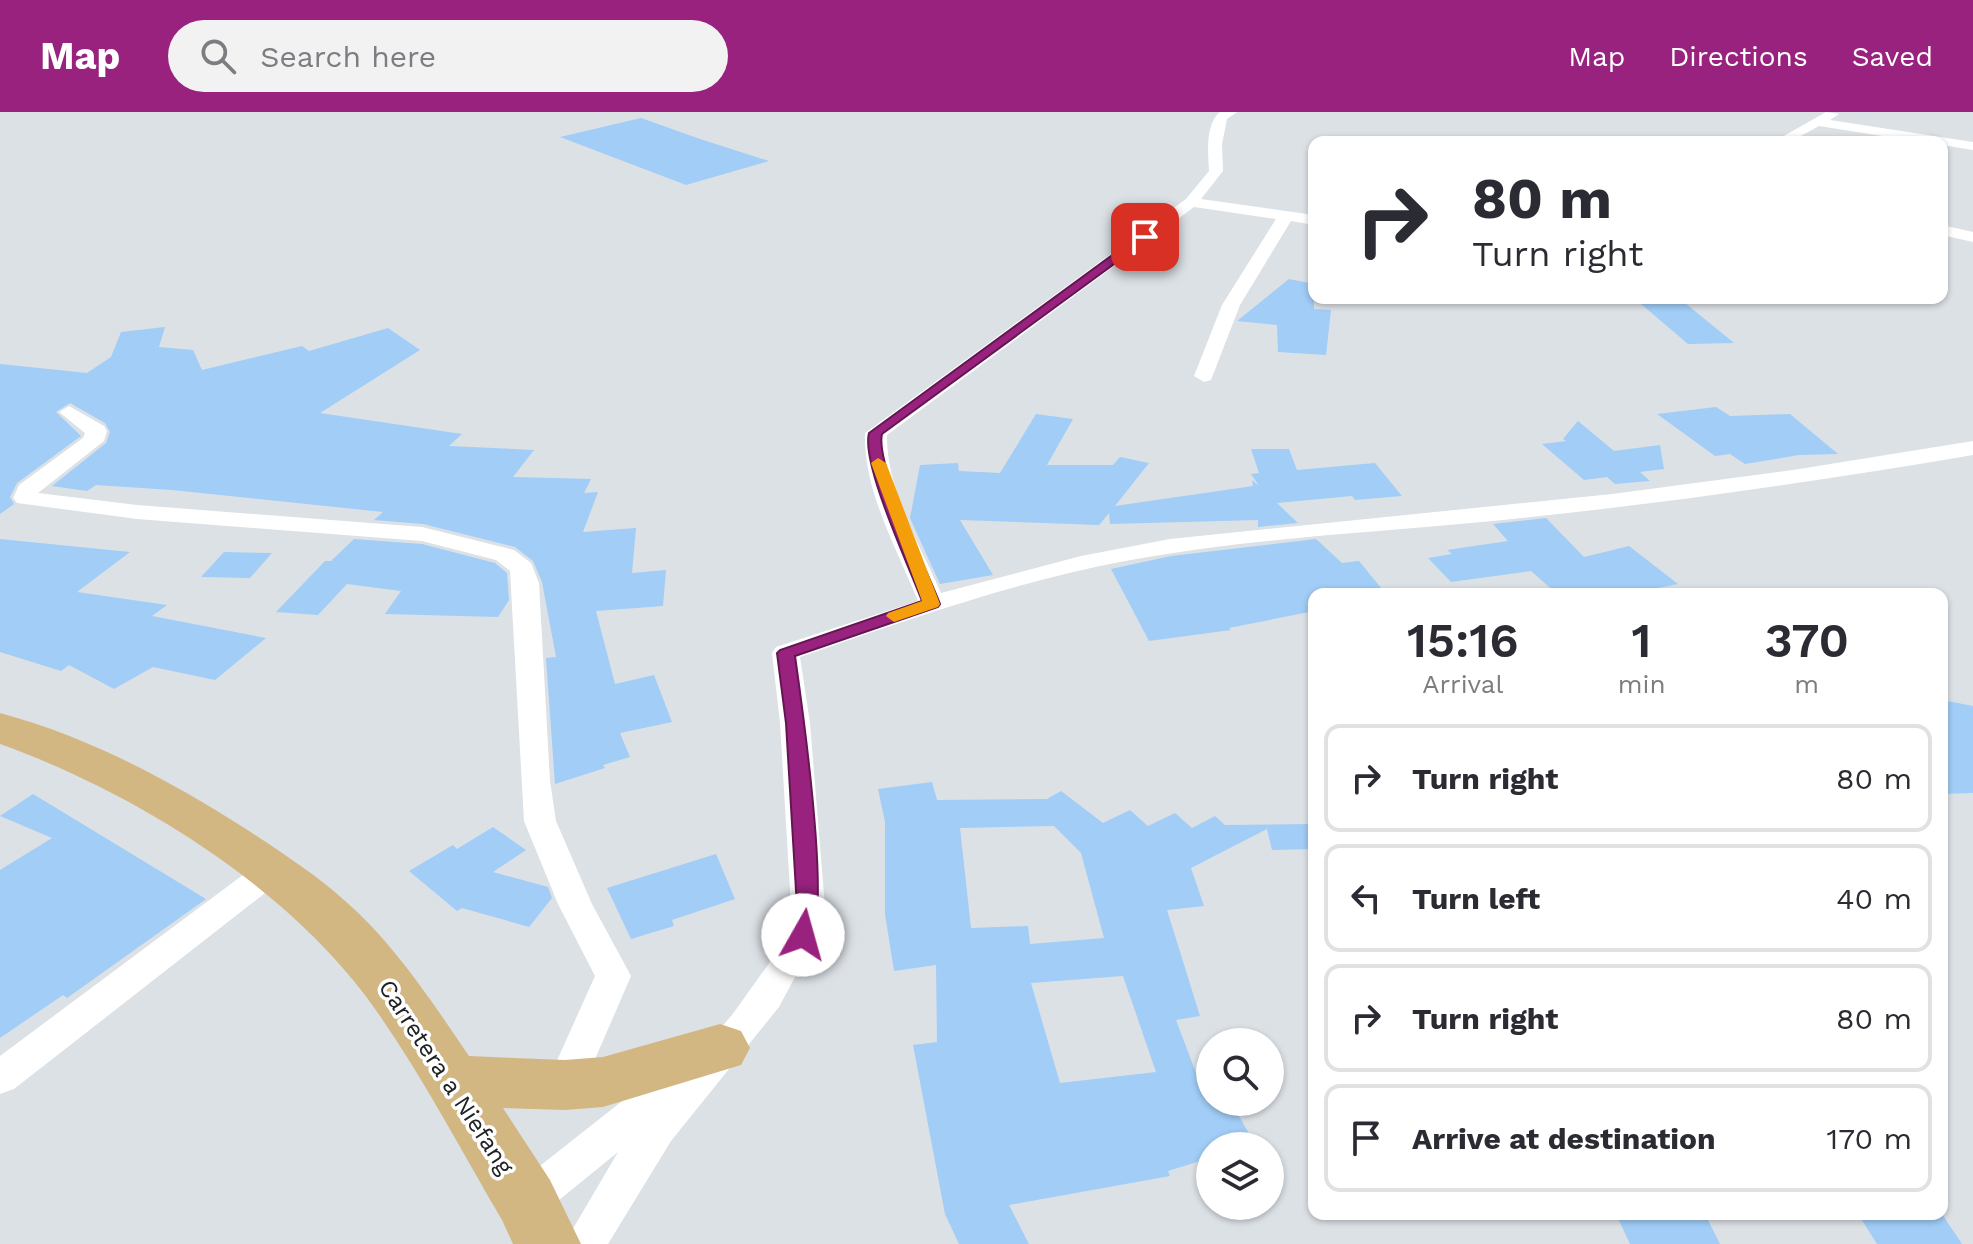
<!DOCTYPE html>
<html lang="en">
<head>
<meta charset="utf-8">
<style>
  :root { --surface:#fff; --page:#f2f2f3; --text:#2b2b33; --muted:#7c7c81; --line:#e1e1e2; --accent:#98227e }
  body { margin:0; font-family:"Work Sans",sans-serif; background:var(--page); color:var(--text); height:100vh; display:flex; flex-direction:column; font-size:30px; white-space:nowrap }
  * { box-sizing:border-box; margin:0 }
  p { font-size:26px; color:var(--muted) }
  .icon { flex:none; width:44px; height:44px; fill:none; stroke:currentColor; stroke-width:2; stroke-linecap:round; stroke-linejoin:round }
  .map { position:relative; flex:1; overflow:hidden }
  .sheet { position:absolute; left:1308px; top:476px; width:640px; height:632px; display:flex; flex-direction:column; background:var(--surface); border-radius:16px; box-shadow:0 2px 6px #0004 }
  .sheet>* { flex:none }
  .hud { position:absolute; left:1308px; top:24px; width:640px; height:168px; border-radius:16px; box-shadow:0 2px 6px #0004; background:#fff; color:var(--text); overflow:hidden }
  .buttons { position:absolute; left:1196px; top:916px; display:grid; gap:16px }
  .buttons a { display:grid; place-items:center; width:88px; height:88px; border-radius:50%; background:var(--surface); box-shadow:0 2px 6px #0004; font-size:40px }
  .pin { position:absolute; display:grid; place-items:center; width:68px; height:68px; color:#fff; margin:-34px; border-radius:16px; box-shadow:0 4px 12px #0006 }
  .me { position:absolute; width:88px; margin:-44px; rotate:7deg; stroke-linejoin:round; filter:drop-shadow(0 0 6px #0008) }
  .turn { display:flex; align-items:center; gap:28px; height:168px; padding:0 32px; font-size:36px }
  .turn .icon { width:104px; height:104px; stroke-width:2.5 }
  .turn b { display:block; font-size:56px; line-height:68px }
  .eta { display:flex; justify-content:space-evenly; align-items:center; height:136px; text-align:center }
  .eta b { font-size:48px; font-weight:600; line-height:56px }
  ul { padding:0; list-style:none }
  li { display:flex; align-items:center; gap:24px; height:108px; margin:0 16px 12px; padding:0 16px; border:4px solid var(--line); border-radius:16px }
  li div { flex:1 }
  li b { display:block; font-size:30px }
  li em { font-style:normal }
  header { display:flex; align-items:center; gap:48px; box-sizing:border-box; height:112px; padding:0 40px; background:var(--accent); color:#fff }
  header strong { font-size:38px }
  nav { display:flex; gap:44px; margin-inline-start:auto; font-size:28px }
  .search { width:560px; height:72px; background:var(--page); display:flex; align-items:center; gap:20px; box-sizing:border-box; padding:0 28px; border-radius:44px; color:var(--muted); font-size:30px }
  .map>svg:first-child { display:block }
  .building { fill:#a1cdf6; fill-rule:evenodd }
  .lines { fill:none; stroke-linecap:round; stroke-linejoin:round }
  .street { fill:#fff; fill-rule:evenodd }
  .primary { fill:#d3b783; fill-rule:evenodd }
  .route { fill:#98227e; stroke:#631652; stroke-width:2 }
  .slow { fill:#f59e0b }
  .labels { text-anchor:middle; dominant-baseline:central; stroke-width:7; stroke-linejoin:round; paint-order:stroke }
  .near-street-label { font-size:24px; fill:#202224; stroke:#fff }
</style>
</head>
<body>
<header>
<strong>Map</strong>
<div class="search"><svg class="icon" aria-label="search" viewBox="0 0 24 24"><circle cx="10" cy="10" r="6"/><path d="M15 15l6 6"/></svg>Search here</div>
<nav><a>Map</a><a>Directions</a><a>Saved</a></nav>
</header>
<div class="map">
<svg width="1973" height="1132" viewBox="0 0 1973 1132">
  <rect width="100%" height="100%" fill="#dce1e6"/>
  <g class="building">
    <path d="M641,6L700,27L769,49L686,73L560,25Z"/>
    <path d="M1289,167L1314,172V197L1331,198L1326,243L1278,240L1277,213L1237,209Z"/>
    <path d="M1634,186H1679L1734,231L1688,232Z"/>
    <path d="M165,215L159,235L193,238L202,258L302,234L309,239L388,216L420,238L320,301L462,322L449,334L534,338L513,365L591,367L584,381L598,380L583,420L636,416L632,461L666,458L663,494L596,499L615,572L654,563L672,610L620,621L630,645L603,653L605,656L555,672L546,546L556,545L542,470L533,449L515,435L423,412L374,408L383,400L172,378L96,373L87,379L52,374L106,331L110,320L105,311L70,291L56,300L81,324L17,371L10,385L14,392L0,402V252L87,261L111,245L121,220Z"/>
    <path d="M1716,295L1730,304L1790,302L1838,342L1799,343L1745,352L1730,342L1715,344L1657,302Z"/>
    <path d="M1036,302L1073,307L1047,353H1113L1120,345L1149,351L1115,394L1253,374L1252,368L1259,374L1251,362L1259,361L1251,337H1289L1297,358L1375,351L1402,384L1355,388L1352,384L1277,391L1298,411L1258,415V408L1110,412L1109,401L1099,413L960,408L993,463L940,472L910,406L920,353L958,351L959,359L1000,361Z"/>
    <path d="M1578,309L1614,339L1660,333L1664,357L1640,360L1650,369L1615,372L1607,365L1584,368L1542,332L1566,329L1563,327Z"/>
    <path d="M1546,406L1584,445L1629,434L1678,472L1627,482H1609L1603,477L1557,482L1531,459L1451,470L1428,446L1452,442L1447,438L1508,429L1493,412Z"/>
    <path d="M0,427L130,440L77,480L167,493L152,504L266,526L215,568L153,555L114,577L69,553L61,559L0,540Z"/>
    <path d="M354,427L422,432L495,451L507,461L509,488L498,505L385,502L401,479L347,472L318,503L276,500L325,449H331Z"/>
    <path d="M1316,427L1342,451L1359,449L1386,482H1314V499L1229,516L1231,518L1149,529L1111,457L1171,444Z"/>
    <path d="M224,440L272,441L250,466L201,465Z"/>
    <path d="M1942,588L1973,594V681L1942,682Z"/>
    <path d="M932,670L937,688L1047,687L1061,679L1103,711L1130,698L1148,714L1175,701L1192,716L1215,704L1225,713L1314,712V737L1272,738L1267,717L1191,756L1204,794L1167,798L1200,904L1176,908L1207,990H1231L1256,1034H1210V1046L1168,1059L1170,1064L1009,1093L1029,1132H959L945,1102L913,933L937,930L936,853L894,859L885,802V710L878,677ZM1054,714L1081,741L1104,826L1030,832L1028,814L971,816L960,716ZM1123,864L1156,960L1060,971L1031,871Z"/>
    <path d="M33,682L206,787L67,886L63,883L0,926V758L52,726L0,704Z"/>
    <path d="M493,715L526,738L493,760L548,775L552,786L529,815L462,796L457,799L409,759L453,733L457,737Z"/>
    <path d="M716,742L735,787L672,808L674,814L631,827L607,776Z"/>
    <path d="M1616,1102H1705L1720,1132H1630Z"/>
    <path d="M1858,1102H1942L1962,1132H1877Z"/>
  </g>
  <g class="lines">
    <g class="street">
      <path d="M1220,0H1237L1227,7L1222,32L1223,59L1201,87L1314,103V113L1291,109L1240,193L1211,268L1204,270L1194,264L1222,193L1276,107L1194,95L887,323C886,377 920,433 941,481L1081,444L1170,427L1612,382L1793,358L1973,329V343C1814,370 1654,393 1493,409C1370,421 1247,426 1125,449C1014,470 907,508 800,545L810,611L825,795L816,826L779,895L671,1029L608,1132H564L618,1040L542,1102L527,1108L512,1102L506,1089L512,1076L678,945L692,940L698,942L732,903L770,850L791,795L780,611L772,541L776,535L918,489C897,437 863,378 865,321L1186,87L1209,59C1208,41 1205,12 1220,0Z"/>
      <path d="M1826,0L1839,2L1830,8L1973,30V38L1942,33V30H1920L1819,14L1790,30H1773Z"/>
      <path d="M1942,113L1973,120V130L1942,123Z"/>
      <path d="M69,294L104,314L107,319L104,329L38,381L137,393L422,415L514,438L531,451L539,471L550,669L556,709L592,792L631,864L579,984L565,989L551,984L546,973L595,864L558,792L524,709L510,459L496,448L422,429L137,407L17,391L13,386L19,373L83,326L85,321L59,300Z"/>
      <path d="M271,747L283,751L288,759L283,767L14,977L0,982V944L259,751Z"/>
    </g>
    <path class="primary" d="M0,601C89,625 169,668 246,717C279,739 314,761 344,788C393,830 433,891 469,944L565,948L603,945L720,912L741,919L750,936L741,953L603,995L565,998L503,996L550,1068L581,1132H513L502,1108C462,1040 425,969 380,904C296,780 139,682 0,632Z"/>
  </g>
  <path class="route" d="M1141,122L1151,125L882,322C875,352 927,458 940,492L938,495L795,544C802,594 831,792 811,829L803,831L795,829L791,823L797,795L786,611L777,541L780,538L922,489C909,454 861,352 869,321Z"/>
  <path class="slow" d="M878,346L886,351L940,492L938,495L894,510L886,504L888,501L922,489L871,351Z"/>
  <g class="labels">
    <g class="near-street-label">
      <text transform="translate(446 965) rotate(57)">Carretera a Niefang</text>
    </g>
  </g>
</svg>
<div class="buttons">
<a><svg class="icon" aria-label="search" viewBox="0 0 24 24"><circle cx="10" cy="10" r="6"/><path d="M15 15l6 6"/></svg></a>
<a><svg class="icon" aria-label="layers" viewBox="0 0 24 24"><path d="M12 4l9 5-9 5-9-5zM3 14l9 5 9-5"/></svg></a>
</div>
<div class="pin" style="left:1145px;top:125px;background:#d93025"><svg class="icon" aria-label="arrive" viewBox="0 0 24 24"><path d="M6 21V4h12l-3 4 3 4H6"/></svg></div>
<svg class="me" style="left:803px;top:823px" viewBox="-20 -20 40 40"><circle r="19" fill="#fff"/><path d="M0-13L10 11 0 6-10 11z" fill="#98227e"/></svg>
<div class="hud">
<div class="turn"><svg class="icon" aria-label="right" viewBox="0 0 24 24"><path d="M7 20v-9h11M14 6l5 5-5 5"/></svg><div><b>80 m</b>Turn right</div></div>
</div>
<section class="sheet">
<div class="eta">
<div><b>15:16</b><p>Arrival</p></div>
<div><b>1</b><p>min</p></div>
<div><b>370</b><p>m</p></div>
</div>
<ul>
<li><svg class="icon" aria-label="right" viewBox="0 0 24 24"><path d="M7 20v-9h11M14 6l5 5-5 5"/></svg><div><b>Turn right</b></div><em>80 m</em></li>
<li><svg class="icon" aria-label="left" viewBox="0 0 24 24"><path d="M17 20v-9H6M10 6l-5 5 5 5"/></svg><div><b>Turn left</b></div><em>40 m</em></li>
<li><svg class="icon" aria-label="right" viewBox="0 0 24 24"><path d="M7 20v-9h11M14 6l5 5-5 5"/></svg><div><b>Turn right</b></div><em>80 m</em></li>
<li><svg class="icon" aria-label="arrive" viewBox="0 0 24 24"><path d="M6 21V4h12l-3 4 3 4H6"/></svg><div><b>Arrive at destination</b></div><em>170 m</em></li>
</ul>
</section>
</div>
</body>
</html>
